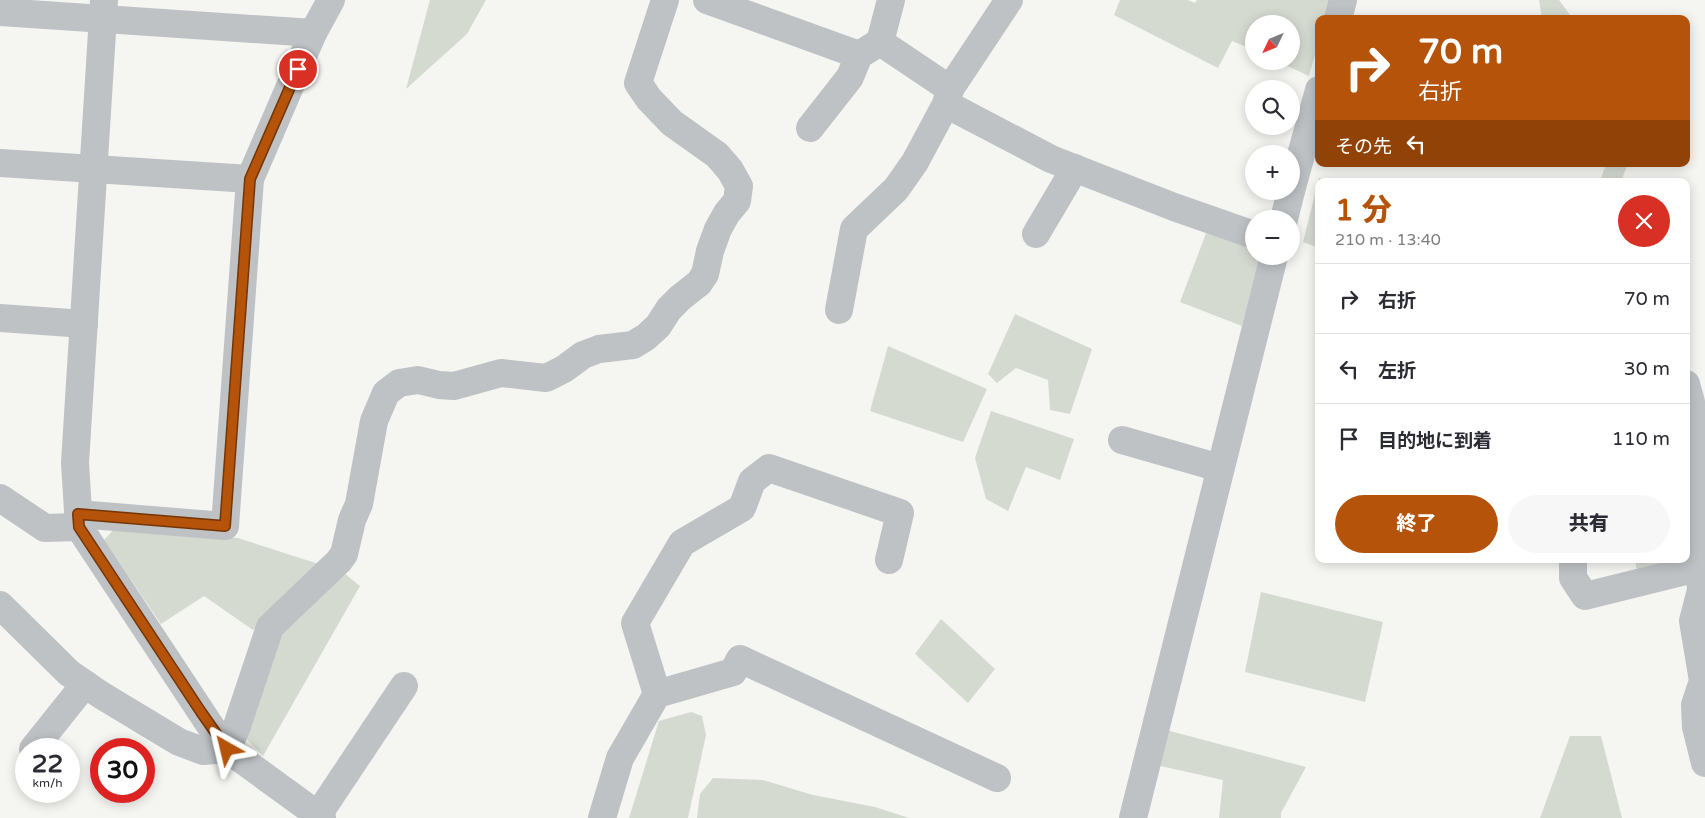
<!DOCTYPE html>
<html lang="ja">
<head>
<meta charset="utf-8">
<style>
  :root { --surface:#fff; --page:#f7f7f7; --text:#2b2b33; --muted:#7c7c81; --line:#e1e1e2; --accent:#b45309 }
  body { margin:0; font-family:"Varela Round","Noto Sans JP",sans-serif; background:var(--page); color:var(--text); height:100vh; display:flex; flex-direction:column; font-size:19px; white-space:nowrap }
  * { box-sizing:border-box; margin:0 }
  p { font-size:16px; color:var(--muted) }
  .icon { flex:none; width:28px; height:28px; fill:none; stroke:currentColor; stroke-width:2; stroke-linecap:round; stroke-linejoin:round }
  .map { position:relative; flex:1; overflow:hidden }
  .sheet { position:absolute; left:1315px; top:178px; width:375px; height:385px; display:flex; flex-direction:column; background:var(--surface); border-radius:10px; box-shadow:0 2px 12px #0003 }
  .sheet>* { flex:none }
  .banner { position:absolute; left:1315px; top:15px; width:375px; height:152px; border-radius:10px; box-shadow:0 2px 12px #0003; background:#b45309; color:#fff; overflow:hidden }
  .needle { width:32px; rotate:227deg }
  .buttons { position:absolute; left:1245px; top:15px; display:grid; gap:10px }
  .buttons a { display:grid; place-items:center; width:55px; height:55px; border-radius:50%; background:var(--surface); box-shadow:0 2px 12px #0003; font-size:25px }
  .speed { position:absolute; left:15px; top:738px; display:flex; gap:10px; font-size:25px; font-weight:700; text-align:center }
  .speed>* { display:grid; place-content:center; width:65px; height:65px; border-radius:50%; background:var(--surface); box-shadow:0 2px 12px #0003; line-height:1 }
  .speed small { font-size:12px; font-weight:400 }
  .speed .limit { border:8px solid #d22; background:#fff; color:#111 }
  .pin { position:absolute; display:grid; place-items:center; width:42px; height:42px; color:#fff; margin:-21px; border:2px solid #fff; border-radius:50%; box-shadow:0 1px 5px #0007 }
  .me { position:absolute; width:55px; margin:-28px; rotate:323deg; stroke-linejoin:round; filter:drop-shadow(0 0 4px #0008) }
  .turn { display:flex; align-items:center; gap:18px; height:105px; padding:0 20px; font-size:22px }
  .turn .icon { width:65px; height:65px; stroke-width:2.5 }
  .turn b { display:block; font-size:35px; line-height:42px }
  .then { display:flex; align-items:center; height:48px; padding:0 20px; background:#0003; gap:10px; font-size:19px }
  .round { display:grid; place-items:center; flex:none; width:52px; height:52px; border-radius:26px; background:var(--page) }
  .summary { display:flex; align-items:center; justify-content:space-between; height:85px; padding:0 20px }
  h1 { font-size:30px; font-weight:800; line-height:38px; color:var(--accent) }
  .cta { display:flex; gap:10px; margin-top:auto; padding:10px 20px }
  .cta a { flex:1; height:58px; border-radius:30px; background:var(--accent); color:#fff; font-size:20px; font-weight:800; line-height:58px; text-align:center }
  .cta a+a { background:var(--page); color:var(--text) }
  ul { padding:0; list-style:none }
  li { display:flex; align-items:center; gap:15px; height:70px; padding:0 20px; border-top:1px solid var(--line) }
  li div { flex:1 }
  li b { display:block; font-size:19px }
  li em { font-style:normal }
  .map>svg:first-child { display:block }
  .green { fill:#d5dad1 }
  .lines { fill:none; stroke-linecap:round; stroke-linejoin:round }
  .minor { stroke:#bec2c5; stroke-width:28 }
  .route-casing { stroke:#753606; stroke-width:12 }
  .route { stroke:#b45309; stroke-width:9 }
</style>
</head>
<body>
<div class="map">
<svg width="1705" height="818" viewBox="0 0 1705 818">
  <rect width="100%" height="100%" fill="#f5f5f2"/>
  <g class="green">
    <path d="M430,0H486L467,34L406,89Z"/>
    <path d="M1120,0H1188L1195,3L1197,0H1330L1325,19H1319V40L1309,76L1277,61H1291V24H1254V50L1232,41L1218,68L1114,15Z"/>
    <path d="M1539,0H1559L1573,19H1542Z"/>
    <path d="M1606,164H1628L1621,181H1600Z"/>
    <path d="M1319,178L1331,181H1319V248L1303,242Z"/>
    <path d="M1208,228L1254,241V256H1260L1242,326L1180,302Z"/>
    <path d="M1015,314L1092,349L1070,414L1050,410L1048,380L1016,368L997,383L988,374Z"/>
    <path d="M888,346L987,389L963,442L870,411Z"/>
    <path d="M991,411L1074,439L1060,480L1026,467L1008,511L986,499L975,458Z"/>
    <path d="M117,526L238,538L319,564L253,630L204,596L161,624L104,540Z"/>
    <path d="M1635,559H1687L1637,573Z"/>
    <path d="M339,569L360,586L263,756L243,735L280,624Z"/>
    <path d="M1261,592L1383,622L1365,702L1245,672Z"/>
    <path d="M941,619L995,669L968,703L915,654Z"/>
    <path d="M691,712L702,716L706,735L688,818H629L659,721Z"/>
    <path d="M1166,730L1306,767L1281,813V818H1219L1223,780L1156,765Z"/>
    <path d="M1570,736H1601L1622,818H1540Z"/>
    <path d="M713,778L763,780L813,795L875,807L909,818H697L700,794Z"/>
  </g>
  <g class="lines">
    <g class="minor">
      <path d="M104,0L75,463L79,527L215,733L227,749L322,818"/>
      <path d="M707,0L859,55"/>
      <path d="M0,12L313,33"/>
      <path d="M1338,19L1343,0"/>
      <path d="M880,42L891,0"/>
      <path d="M950,89L1009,0"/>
      <path d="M810,128L850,77L859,55L880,42L950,89L946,104L1051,159L1174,207L1254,235"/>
      <path d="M0,163L250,179"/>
      <path d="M1291,191L1319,90"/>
      <path d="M1284,219L1291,191"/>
      <path d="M1036,234L1075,168"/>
      <path d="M839,310L854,229L896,189L915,162L946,104"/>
      <path d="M0,318L84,324"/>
      <path d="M1686,384L1691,402L1701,590L1693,621L1703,681L1695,705L1696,727L1705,763"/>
      <path d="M1122,440L1220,468"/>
      <path d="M0,498L45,528L79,527"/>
      <path d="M78,514L225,526L250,179L313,33L331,0"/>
      <path d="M1573,559V578L1585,596L1698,568"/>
      <path d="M0,605L69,673L101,695L179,742L203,751L227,749L236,729L270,627L339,561L344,554L352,520L359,504L374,421L386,393L399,383L418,380L439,385L454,386L501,373L546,378L564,369L583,355L599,349L633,345L646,337L658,326L669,309L680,298L699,283L705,274L710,251L718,229L727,213L737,201L739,186L730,170L717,155L672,123L649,99L638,83L665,0"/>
      <path d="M657,694L635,623L682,543L742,508L752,481L769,468L900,513L889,560"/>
      <path d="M33,749L85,684"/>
      <path d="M318,815L404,686"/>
      <path d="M602,818L620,758L657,694L733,672L740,659L997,778"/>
      <path d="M1133,818L1274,256"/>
    </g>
  </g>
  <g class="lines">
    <g class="route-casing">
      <path id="route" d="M227,749L201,712L79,527L78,514L225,526L250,179L298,69"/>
    </g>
    <use href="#route" class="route"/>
  </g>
</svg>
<div class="buttons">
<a><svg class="needle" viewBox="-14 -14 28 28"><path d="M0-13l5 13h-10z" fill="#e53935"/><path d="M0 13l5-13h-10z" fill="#7c7c81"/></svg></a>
<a><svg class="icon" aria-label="search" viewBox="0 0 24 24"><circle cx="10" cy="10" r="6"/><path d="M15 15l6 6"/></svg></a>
<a>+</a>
<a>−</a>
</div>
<div class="speed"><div>22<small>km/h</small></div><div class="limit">30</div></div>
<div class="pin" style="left:298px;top:69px;background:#d93025"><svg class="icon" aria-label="arrive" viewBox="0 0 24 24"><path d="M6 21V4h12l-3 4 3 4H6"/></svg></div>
<svg class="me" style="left:227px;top:749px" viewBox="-20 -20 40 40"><path d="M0-17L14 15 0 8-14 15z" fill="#b45309" stroke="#fff" stroke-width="4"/></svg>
<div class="banner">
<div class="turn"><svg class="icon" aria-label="right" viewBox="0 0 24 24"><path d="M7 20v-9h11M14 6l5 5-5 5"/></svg><div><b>70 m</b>右折</div></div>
<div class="then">その先<svg class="icon" aria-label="left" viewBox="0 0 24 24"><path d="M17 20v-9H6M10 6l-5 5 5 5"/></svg></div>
</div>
<section class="sheet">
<div class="summary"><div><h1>1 分</h1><p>210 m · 13:40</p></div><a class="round" style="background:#d93025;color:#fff"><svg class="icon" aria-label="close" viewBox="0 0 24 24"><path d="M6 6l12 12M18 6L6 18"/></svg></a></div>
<ul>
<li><svg class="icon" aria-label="right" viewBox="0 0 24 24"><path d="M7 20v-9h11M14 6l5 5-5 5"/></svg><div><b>右折</b></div><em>70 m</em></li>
<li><svg class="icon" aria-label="left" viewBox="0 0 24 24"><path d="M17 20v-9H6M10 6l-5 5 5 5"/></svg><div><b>左折</b></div><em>30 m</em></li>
<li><svg class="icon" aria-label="arrive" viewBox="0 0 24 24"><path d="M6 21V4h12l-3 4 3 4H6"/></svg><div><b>目的地に到着</b></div><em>110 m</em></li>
</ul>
<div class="cta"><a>終了</a><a>共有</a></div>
</section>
</div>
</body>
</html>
